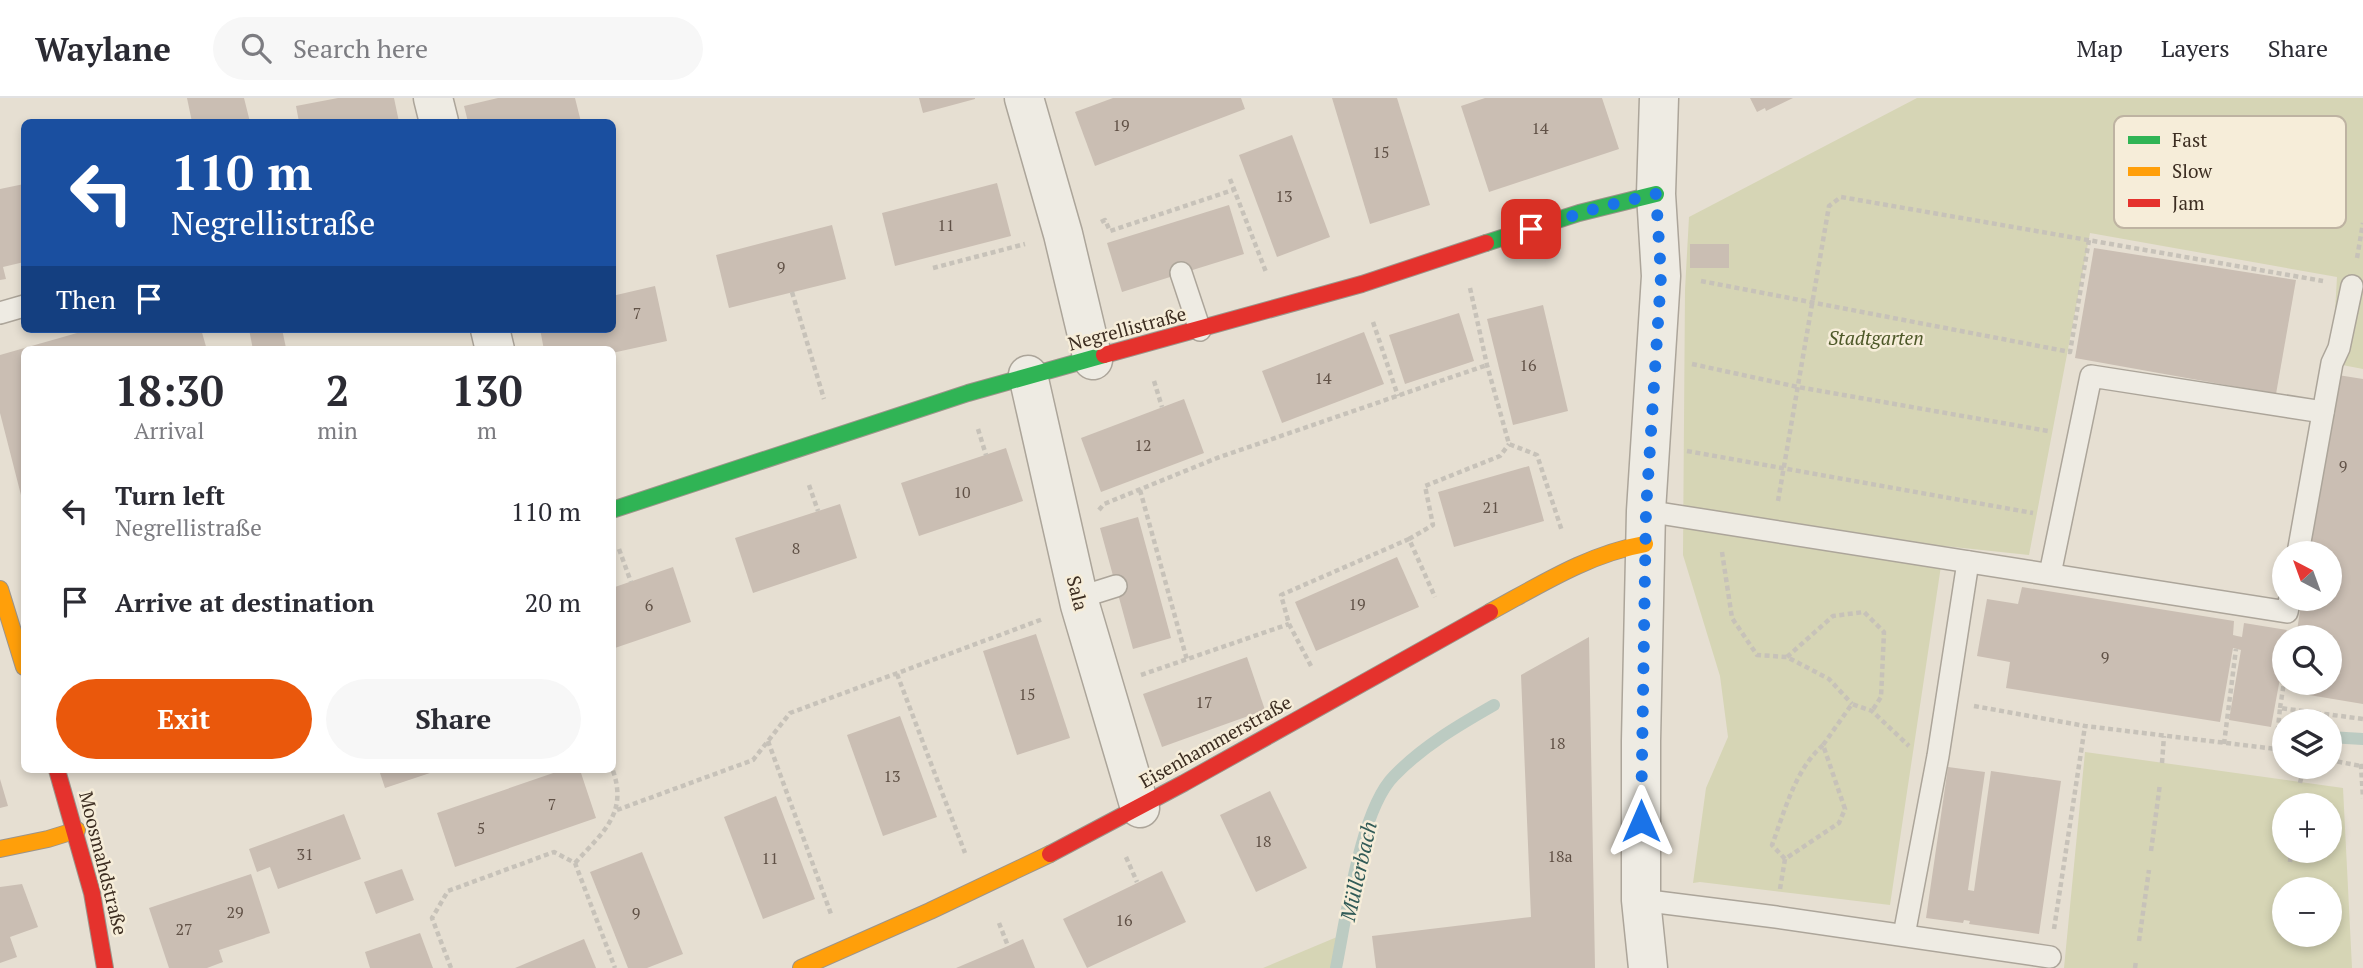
<!DOCTYPE html>
<html lang="en">
<head>
<meta charset="utf-8">
<style>
  :root { --surface:#fff; --page:#f7f7f7; --text:#2b2b33; --muted:#7c7c81; --line:#e1e1e2; --accent:#ea580c }
  body { margin:0; font-family:"PT Serif",serif; background:var(--page); color:var(--text); height:100vh; display:flex; flex-direction:column; font-size:26px; white-space:nowrap }
  * { box-sizing:border-box; margin:0 }
  p { font-size:23px; color:var(--muted) }
  .icon { flex:none; width:38px; height:38px; fill:none; stroke:currentColor; stroke-width:2; stroke-linecap:round; stroke-linejoin:round }
  .map { position:relative; flex:1; overflow:hidden }
  .side { position:absolute; left:21px; top:248px; width:595px; height:427px; display:flex; flex-direction:column; background:var(--surface); border-radius:10px; box-shadow:0 4px 10px #0003 }
  .side>* { flex:none }
  .top-card { position:absolute; left:21px; top:21px; width:595px; height:214px; border-radius:10px; box-shadow:0 4px 10px #0003; background:#1a4fa0; color:#fff; overflow:hidden }
  .needle { width:46px; rotate:319deg }
  .controls { position:absolute; left:2272px; top:443px; display:grid; gap:14px }
  .controls a { display:grid; place-items:center; width:70px; height:70px; border-radius:50%; background:var(--surface); box-shadow:0 4px 10px #0003; font-size:35px }
  .pin { position:absolute; display:grid; place-items:center; width:60px; height:60px; color:#fff; margin:-30px; border-radius:14px; box-shadow:0 4px 10px #0006 }
  .me { position:absolute; width:77px; margin:-38px; rotate:0deg; stroke-linejoin:round; filter:drop-shadow(0 0 5px #0008) }
  .turn { display:flex; align-items:center; gap:24px; height:147px; padding:0 35px; font-size:32px }
  .turn .icon { width:91px; height:91px; stroke-width:2.5 }
  .turn b { display:block; font-size:49px; line-height:60px }
  .then { display:flex; align-items:center; height:66px; padding:0 35px; background:#0003; gap:14px; font-size:26px }
  .eta { display:flex; justify-content:space-evenly; align-items:center; height:119px; text-align:center }
  .eta b { font-size:42px; font-weight:600; line-height:49px }
  .action { display:flex; gap:14px; margin-top:auto; padding:14px 35px }
  .action a { flex:1; height:80px; border-radius:42px; background:var(--accent); color:#fff; font-size:28px; font-weight:600; line-height:80px; text-align:center }
  .action a+a { background:var(--page); color:var(--text) }
  ul { padding:0; list-style:none }
  li { display:flex; align-items:center; gap:21px; height:91px; padding:0 35px }
  li div { flex:1 }
  li b { display:block; font-size:26px }
  li em { font-style:normal }
  header { display:flex; align-items:center; gap:42px; box-sizing:border-box; height:98px; padding:0 35px; background:var(--surface); border-bottom:2px solid var(--line) }
  header strong { font-size:33px }
  nav { display:flex; gap:38px; margin-inline-start:auto; font-size:24px }
  .search { width:490px; height:63px; background:var(--page); display:flex; align-items:center; gap:18px; box-sizing:border-box; padding:0 24px; border-radius:38px; color:var(--muted); font-size:26px }
  .map>svg:first-child { display:block }
  .green { fill:#d6d5b5; fill-rule:evenodd }
  .lines { fill:none; stroke-linecap:round; stroke-linejoin:round }
  .stream { stroke:#bccbc2; stroke-width:12 }
  .building { fill:#cabeb3 }
  .lane-casing { stroke:#aca59a; stroke-width:24 }
  .street-casing { stroke:#aca59a; stroke-width:41 }
  .fast-casing { stroke:#9c948a; stroke-width:18 }
  .slow-casing { stroke:#9c948a; stroke-width:18 }
  .jam-casing { stroke:#9c948a; stroke-width:18 }
  .path { stroke:#c7c2b9; stroke-width:4.5; stroke-dasharray:5 3.5; stroke-linecap:butt }
  .lane { stroke:#eeebe3; stroke-width:21 }
  .street { stroke:#eeebe3; stroke-width:38 }
  .fast { stroke:#30b455; stroke-width:16 }
  .slow { stroke:#ff9f0a; stroke-width:16 }
  .jam { stroke:#e5322d; stroke-width:16 }
  .route { stroke:#1a73e8; stroke-width:12; stroke-dasharray:0 21.6 }
  .labels { text-anchor:middle; dominant-baseline:central; stroke-width:5; stroke-linejoin:round; paint-order:stroke }
  .number-label { font-size:16px; fill:#605146 }
  .street-label { font-size:19px; fill:#3c2d21; stroke:#f6edd9 }
  .park-label { font-size:19px; font-style:italic; fill:#4d5828; stroke:#f6edd9 }
  .water-label { font-size:21px; font-style:italic; fill:#315b57; stroke:#f6edd9 }
  .key { fill:#f6edd9; stroke:#beb3a2; stroke-width:2 }
  .key-label { font-size:19px; fill:#3c2d21 }
</style>
</head>
<body>
<header>
<strong>Waylane</strong>
<div class="search"><svg class="icon" aria-label="search" viewBox="0 0 24 24"><circle cx="10" cy="10" r="6"/><path d="M15 15l6 6"/></svg>Search here</div>
<nav><a>Map</a><a>Layers</a><a>Share</a></nav>
</header>
<div class="map">
<svg width="2363" height="870" viewBox="0 0 2363 870">
  <rect width="100%" height="100%" fill="#e6dfd2"/>
  <g class="green">
    <path d="M1917,0H2363V271L2332,265L2337,179L2090,135L2029,457L1944,448L1890,807L1700,784L1693,785L1706,690L1728,639L1720,578L1683,457L1685,192L1689,119Z"/>
    <path d="M2085,654L2343,690L2352,870H2064ZM2284,707H2329V752H2284ZM2284,791H2329V836H2284Z"/>
    <path d="M1337,839L1331,870H1263Z"/>
  </g>
  <g class="lines">
    <g class="stream">
      <path d="M2329,639L2363,641"/>
      <path d="M1336,870C1346,821 1360,712 1394,678C1423,648 1459,627 1494,607"/>
    </g>
  </g>
  <g class="building">
    <path d="M187,0H244L250,24H192Z"/>
    <path d="M338,0H394L399,24H299L296,8Z"/>
    <path d="M498,0H575L581,24H468L464,8Z"/>
    <path d="M919,0H975V1L923,15Z"/>
    <path d="M1113,0H1241L1245,11L1095,68L1075,14Z"/>
    <path d="M1332,0H1397L1430,107L1370,126Z"/>
    <path d="M1485,0H1602L1619,51L1489,94L1461,8Z"/>
    <path d="M1750,0H1793L1766,13L1765,10L1757,14Z"/>
    <path d="M1292,37L1330,139L1277,159L1239,57Z"/>
    <path d="M997,85L1011,138L895,168L882,115Z"/>
    <path d="M24,86V164L3,169L6,181L0,182V91Z"/>
    <path d="M1229,107L1244,156L1122,194L1107,145Z"/>
    <path d="M832,127L846,181L729,210L716,157Z"/>
    <rect x="1690" y="146" width="39" height="24"/>
    <path d="M2094,150L2296,182L2276,296L2075,260Z"/>
    <path d="M655,188L667,243L612,255V252H544L540,231H612V198Z"/>
    <path d="M1543,207L1568,313L1513,327L1487,221Z"/>
    <path d="M1459,215L1474,263L1405,286L1389,237Z"/>
    <path d="M91,231H201L207,252H24V400L22,401L0,315V257Z"/>
    <path d="M249,231H282L286,250L253,252Z"/>
    <path d="M1364,234L1384,286L1282,325L1262,273Z"/>
    <path d="M2338,277L2363,281V606L2309,597L2311,584H2329V539H2296L2302,500H2329V455H2309Z"/>
    <path d="M1184,301L1204,355L1101,394L1081,340Z"/>
    <path d="M1006,350L1023,403L919,438L901,385Z"/>
    <path d="M1529,368L1544,423L1454,449L1438,394Z"/>
    <path d="M840,406L857,460L753,495L735,440Z"/>
    <path d="M1138,419L1171,540L1133,551L1100,430Z"/>
    <path d="M1397,459L1419,509L1316,553L1295,504Z"/>
    <path d="M673,469L691,524L612,551V490Z"/>
    <path d="M2022,489L2234,523L2233,537L2237,538L2242,539L2244,525L2287,532L2284,539V559L2271,629L2229,622L2241,552L2233,550L2220,624L2006,590L2010,564L1977,558L1987,501L2018,506Z"/>
    <path d="M1036,536L1070,640L1017,657L983,553Z"/>
    <path d="M1589,539L1595,870H1376L1372,838L1531,819L1521,577Z"/>
    <path d="M1247,559L1265,612L1162,649L1143,596Z"/>
    <path d="M900,618L937,719L883,738L847,637Z"/>
    <path d="M1948,669L1985,674L1968,792L1974,793L1991,673L2061,683L2039,836L1969,826L1970,823L1964,822L1963,825L1926,820Z"/>
    <path d="M379,672H439L385,690Z"/>
    <path d="M562,672H580L596,720L455,769L437,715Z"/>
    <path d="M0,681L8,708L0,710Z"/>
    <path d="M1270,693L1307,770L1256,794L1220,717Z"/>
    <path d="M776,698L815,801L763,821L724,719Z"/>
    <path d="M344,716L361,761L278,791L270,769L257,774L249,751Z"/>
    <path d="M642,754L683,856L647,870H628L590,774Z"/>
    <path d="M402,771L414,802L376,816L364,784Z"/>
    <path d="M1162,773L1186,824L1087,870L1063,821Z"/>
    <path d="M251,776L270,835L219,852L223,864L207,870H169L149,810Z"/>
    <path d="M22,786L38,829L10,839L17,859L0,865V789Z"/>
    <path d="M420,835L433,870H370L365,854Z"/>
    <path d="M584,841L596,870H515Z"/>
    <path d="M1023,841L1035,870H956L1008,848Z"/>
  </g>
  <g class="lines">
    <g class="lane-casing">
      <g id="lane">
        <path d="M1181,175L1200,232"/>
        <path d="M0,215L24,208"/>
        <path d="M1646,413L2287,514L2290,500"/>
        <path d="M2298,455L2332,265L2339,250L2352,188"/>
        <path d="M2050,476L2091,278L2323,314"/>
        <path d="M1078,500L1116,488"/>
        <path d="M1641,802L1776,819L2050,859"/>
        <path d="M1904,837L1938,658L1968,464"/>
      </g>
    </g>
    <g class="street-casing">
      <g id="street">
        <path d="M433,0L439,24"/>
        <path d="M1024,0L1063,136L1093,262"/>
        <path d="M490,231L495,252"/>
        <path d="M1028,277L1080,507L1140,710"/>
        <path d="M1648,870L1641,802V643L1646,413L1661,178L1656,96L1659,0"/>
      </g>
    </g>
    <g class="fast-casing">
      <g id="fast">
        <path d="M1486,145L1579,115L1656,96"/>
        <path d="M612,412L968,295L1104,257"/>
      </g>
    </g>
    <g class="slow-casing">
      <g id="slow">
        <path d="M0,491L24,569"/>
        <path d="M1490,514C1540,487 1588,456 1645,446"/>
        <path d="M0,751L48,741L77,732"/>
        <path d="M801,870L930,813L1050,756"/>
      </g>
    </g>
    <g class="jam-casing">
      <g id="jam">
        <path d="M1104,257L1362,186L1486,145"/>
        <path d="M57,672L92,795L105,870"/>
        <path d="M1050,756L1184,685L1490,514"/>
      </g>
    </g>
    <g class="path">
      <path d="M1230,81L1266,174"/>
      <path d="M1101,124L1105,122L1110,133L1233,92"/>
      <path d="M2357,160L2363,125"/>
      <path d="M933,170L1025,146"/>
      <path d="M1701,183L2070,254L2089,142"/>
      <path d="M1470,190L1487,267L1509,346L1537,357L1562,433"/>
      <path d="M792,194L824,301"/>
      <path d="M1373,224L1398,298"/>
      <path d="M1692,266L1798,289L2048,333"/>
      <path d="M1154,283L1162,309"/>
      <path d="M978,331L986,357"/>
      <path d="M1687,353L2033,415"/>
      <path d="M809,387L818,413"/>
      <path d="M1140,392L1187,562"/>
      <path d="M1778,403L1829,108L1841,99L2323,183"/>
      <path d="M1099,412L1104,406L1217,360L1487,267"/>
      <path d="M1409,441L1433,427L1425,388L1500,358L1509,346"/>
      <path d="M619,451L631,484"/>
      <path d="M1722,454L1732,520L1757,557L1787,559L1829,581L1852,606"/>
      <path d="M1787,559L1833,518L1864,514L1884,534L1881,599L1872,613"/>
      <path d="M1311,568L1289,526L1281,497L1409,441L1435,499"/>
      <path d="M897,576L965,755"/>
      <path d="M1141,577L1289,526"/>
      <path d="M1974,608L2085,628L2276,651L2280,610L2363,621"/>
      <path d="M2280,610L2284,584"/>
      <path d="M768,643L831,816"/>
      <path d="M2224,646L2236,551"/>
      <path d="M2329,662L2361,668"/>
      <path d="M2162,665L2164,638"/>
      <path d="M2363,668H2361L2363,700"/>
      <path d="M2300,685L2304,668"/>
      <path d="M2298,707L2299,705"/>
      <path d="M617,712L753,662L790,615L1043,521"/>
      <path d="M2151,753L2160,686"/>
      <path d="M1126,759L1137,784"/>
      <path d="M1785,761L1772,747C1785,712 1795,672 1823,647"/>
      <path d="M2290,764L2291,752"/>
      <path d="M575,765C603,734 629,715 612,670"/>
      <path d="M1780,791L1785,761L1839,725L1845,711L1823,647L1852,606L1872,613L1909,648"/>
      <path d="M999,825L1008,848"/>
      <path d="M2054,831L2085,628"/>
      <path d="M2139,843L2149,772"/>
      <path d="M451,870L432,820L448,793L554,754L575,765L615,870"/>
      <path d="M2135,870L2136,863"/>
    </g>
    <use href="#lane" class="lane"/>
    <use href="#street" class="street"/>
    <use href="#fast" class="fast"/>
    <use href="#slow" class="slow"/>
    <use href="#jam" class="jam"/>
  </g>
  <g class="lines">
    <path class="route" d="M1531,131L1601,109L1656,96L1661,178L1646,412L1641,723"/>
  </g>
  <g class="labels">
    <g class="number-label">
      <text x="1121" y="27">19</text>
      <text x="1540" y="30">14</text>
      <text x="1381" y="54">15</text>
      <text x="1284" y="98">13</text>
      <text x="946" y="127">11</text>
      <text x="781" y="169">9</text>
      <text x="637" y="215">7</text>
      <text x="1528" y="267">16</text>
      <text x="1323" y="280">14</text>
      <text x="1143" y="347">12</text>
      <text x="2343" y="368">9</text>
      <text x="962" y="394">10</text>
      <text x="1491" y="409">21</text>
      <text x="796" y="450">8</text>
      <text x="1357" y="506">19</text>
      <text x="649" y="507">6</text>
      <text x="2105" y="559">9</text>
      <text x="1027" y="596">15</text>
      <text x="1204" y="604">17</text>
      <text x="1557" y="645">18</text>
      <text x="892" y="678">13</text>
      <text x="552" y="706">7</text>
      <text x="481" y="730">5</text>
      <text x="1263" y="743">18</text>
      <text x="305" y="756">31</text>
      <text x="1560" y="758">18a</text>
      <text x="770" y="760">11</text>
      <text x="235" y="814">29</text>
      <text x="636" y="815">9</text>
      <text x="1124" y="822">16</text>
      <text x="184" y="831">27</text>
    </g>
    <g class="street-label">
      <text transform="translate(1127 230) rotate(-15)">Negrellistraße</text>
      <text transform="translate(1078 495) rotate(76)">Sala</text>
      <text transform="translate(1215 643) rotate(-29)">Eisenhammerstraße</text>
      <text transform="translate(104 765) rotate(76)">Moosmahdstraße</text>
    </g>
    <g class="park-label">
      <text x="1876" y="239">Stadtgarten</text>
    </g>
    <g class="water-label">
      <text transform="translate(1358 773) rotate(-77)">Müllerbach</text>
    </g>
  </g>
  <rect x="2114" y="18" width="232" height="112" rx="10" class="key"/>
  <rect x="2128" y="38" width="32" height="8" fill="#30b455"/>
  <rect x="2128" y="69" width="32" height="9" fill="#ff9f0a"/>
  <rect x="2128" y="101" width="32" height="8" fill="#e5322d"/>
  <g class="key-label">
    <text x="2172" y="49">Fast</text>
    <text x="2172" y="80">Slow</text>
    <text x="2172" y="112">Jam</text>
  </g>
</svg>
<div class="controls">
<a><svg class="needle" viewBox="-14 -14 28 28"><path d="M0-13l5 13h-10z" fill="#e53935"/><path d="M0 13l5-13h-10z" fill="#7c7c81"/></svg></a>
<a><svg class="icon" aria-label="search" viewBox="0 0 24 24"><circle cx="10" cy="10" r="6"/><path d="M15 15l6 6"/></svg></a>
<a><svg class="icon" aria-label="layers" viewBox="0 0 24 24"><path d="M12 4l9 5-9 5-9-5zM3 14l9 5 9-5"/></svg></a>
<a>+</a>
<a>−</a>
</div>
<div class="pin" style="left:1531px;top:131px;background:#d93025"><svg class="icon" aria-label="arrive" viewBox="0 0 24 24"><path d="M6 21V4h12l-3 4 3 4H6"/></svg></div>
<svg class="me" style="left:1641px;top:723px" viewBox="-20 -20 40 40"><path d="M0-17L14 15 0 8-14 15z" fill="#1a73e8" stroke="#fff" stroke-width="4"/></svg>
<div class="top-card">
<div class="turn"><svg class="icon" aria-label="left" viewBox="0 0 24 24"><path d="M17 20v-9H6M10 6l-5 5 5 5"/></svg><div><b>110 m</b>Negrellistraße</div></div>
<div class="then">Then<svg class="icon" aria-label="arrive" viewBox="0 0 24 24"><path d="M6 21V4h12l-3 4 3 4H6"/></svg></div>
</div>
<section class="side">
<div class="eta">
<div><b>18:30</b><p>Arrival</p></div>
<div><b>2</b><p>min</p></div>
<div><b>130</b><p>m</p></div>
</div>
<ul>
<li><svg class="icon" aria-label="left" viewBox="0 0 24 24"><path d="M17 20v-9H6M10 6l-5 5 5 5"/></svg><div><b>Turn left</b><p>Negrellistraße</p></div><em>110 m</em></li>
<li><svg class="icon" aria-label="arrive" viewBox="0 0 24 24"><path d="M6 21V4h12l-3 4 3 4H6"/></svg><div><b>Arrive at destination</b></div><em>20 m</em></li>
</ul>
<div class="action"><a>Exit</a><a>Share</a></div>
</section>
</div>
</body>
</html>
